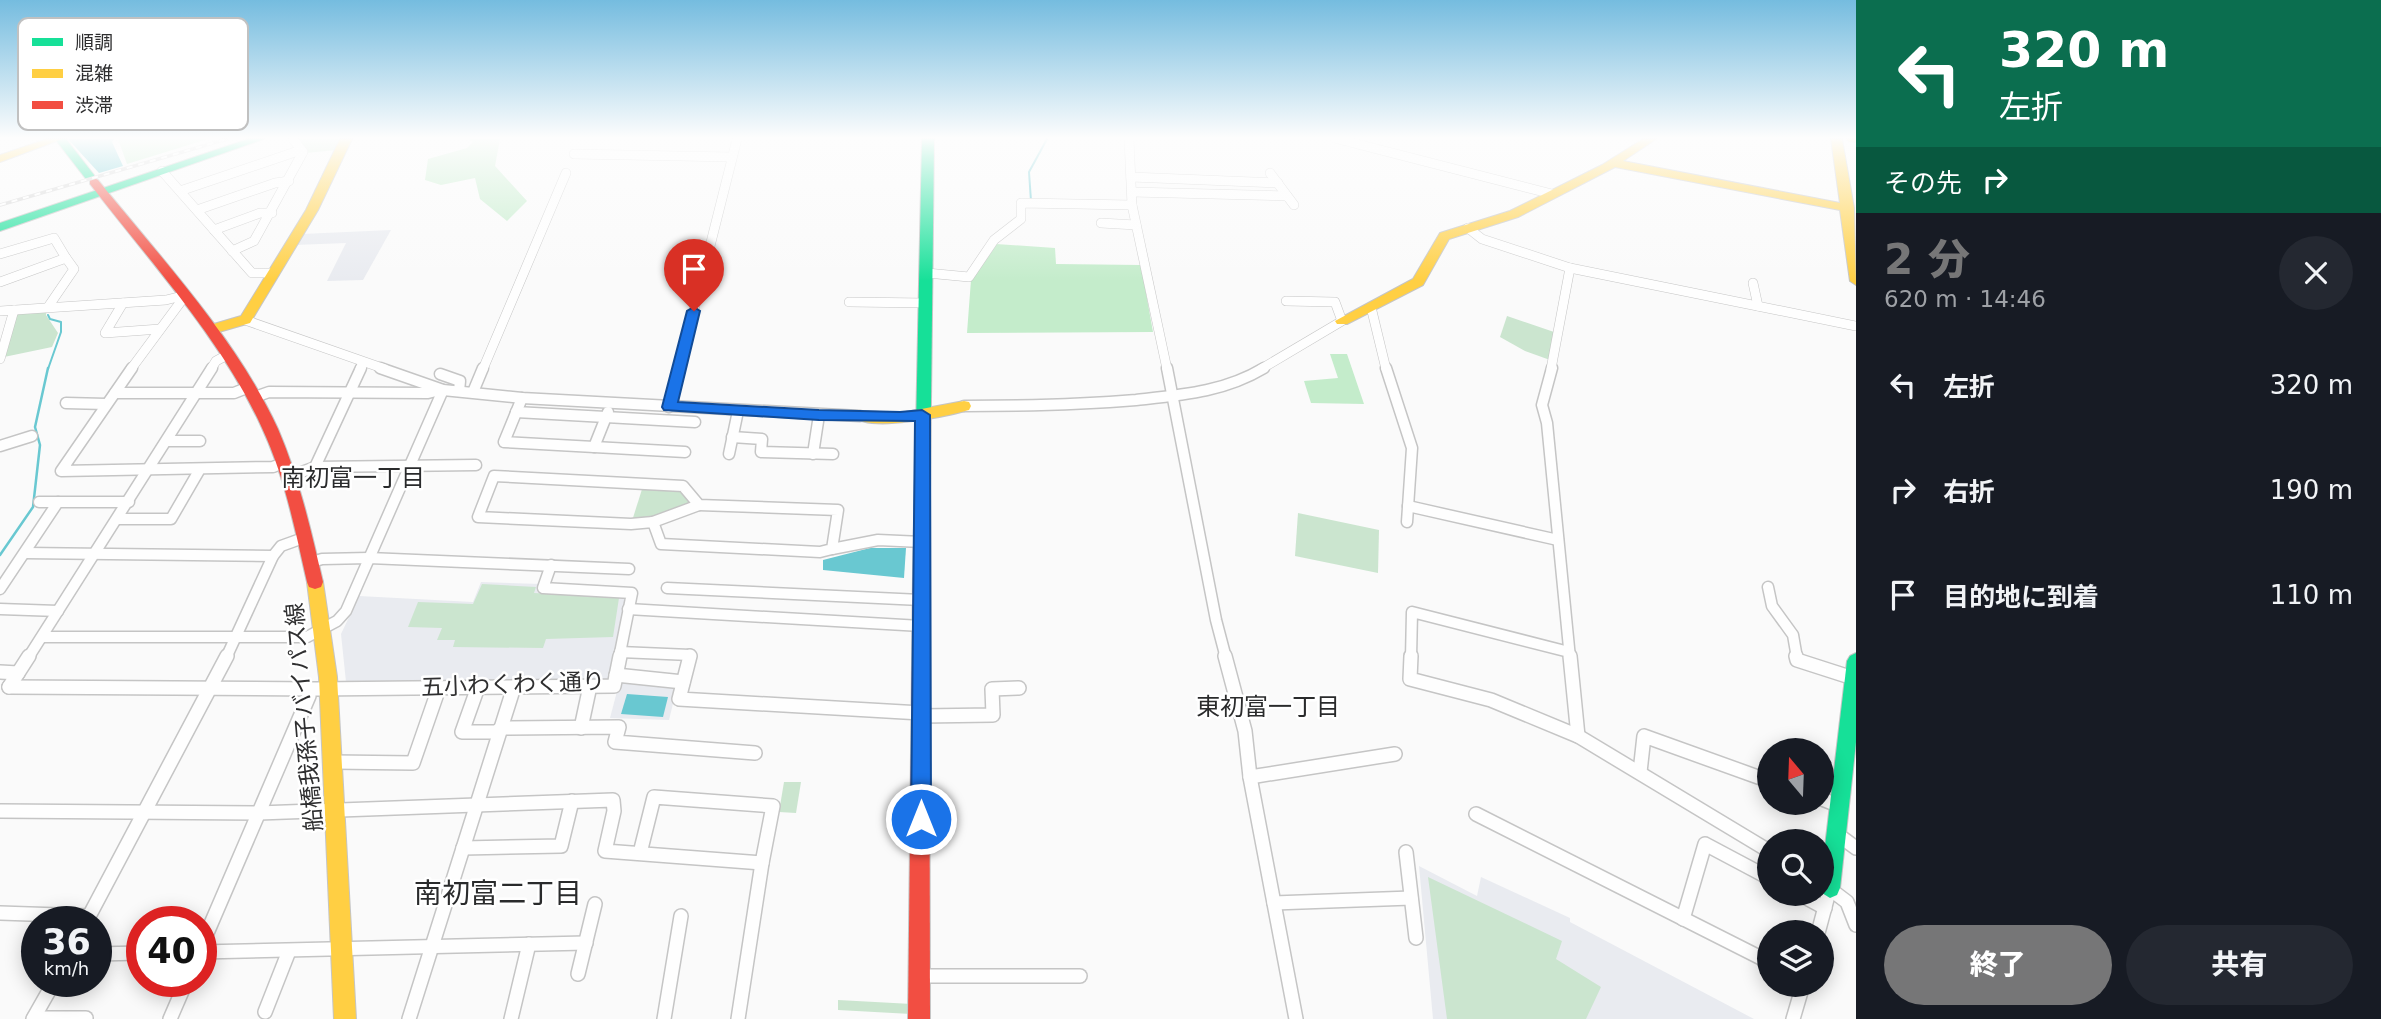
<!DOCTYPE html>
<html lang="ja">
<head>
<meta charset="utf-8">
<style>
  :root { --surface:#171b24; --page:#242831; --text:#f1f3f6; --muted:#9ea1a6; --accent:#767677 }
  body { margin:0; font-family:"DejaVu Sans","Noto Sans JP",sans-serif; background:var(--page); color:var(--text); height:100vh; display:flex; flex-direction:column; font-size:26px; white-space:nowrap }
  * { box-sizing:border-box; margin:0 }
  p { font-size:23px; color:var(--muted) }
  .icon { flex:none; width:38px; height:38px; fill:none; stroke:currentColor; stroke-width:2; stroke-linecap:round; stroke-linejoin:round }
  .map { position:relative; flex:1; overflow:hidden }
  .sheet { display:flex; flex-direction:column; background:var(--surface); width:525px }
  .sheet>* { flex:none }
  .guide { background:#0b6e4f; color:#fff; overflow:hidden }
  .needle { width:46px; rotate:341deg }
  .buttons { position:absolute; left:1757px; top:738px; display:grid; gap:14px }
  .buttons a { display:grid; place-items:center; width:77px; height:77px; border-radius:50%; background:var(--surface); box-shadow:0 4px 18px #0003; font-size:35px }
  .speed { position:absolute; left:21px; top:906px; display:flex; gap:14px; font-size:35px; font-weight:700; text-align:center }
  .speed>* { display:grid; place-content:center; width:91px; height:91px; border-radius:50%; background:var(--surface); box-shadow:0 4px 18px #0003; line-height:1 }
  .speed small { font-size:18px; font-weight:400 }
  .speed .limit { border:10px solid #d22; background:#fff; color:#111 }
  .pin { position:absolute; display:grid; place-items:center; width:60px; height:60px; color:#fff; margin:-72px -30px; border-radius:50% 50% 50% 0; rotate:-45deg; box-shadow:0 0 7px #0007 }
  .pin .icon { rotate:45deg }
  .me { position:absolute; width:77px; margin:-38px; rotate:0deg; stroke-linejoin:round; filter:drop-shadow(0 0 5px #0008) }
  .turn { display:flex; align-items:center; gap:24px; height:147px; padding:0 28px; font-size:32px }
  .turn .icon { width:91px; height:91px; stroke-width:2.5 }
  .turn b { display:block; font-size:49px; line-height:60px }
  .then { display:flex; align-items:center; height:66px; padding:0 28px; background:#0003; gap:14px; font-size:26px }
  .round { display:grid; place-items:center; flex:none; width:74px; height:74px; border-radius:37px; background:var(--page) }
  .summary { display:flex; align-items:center; justify-content:space-between; height:119px; padding:0 28px }
  h1 { font-size:42px; font-weight:800; line-height:52px; color:var(--accent) }
  .action { display:flex; gap:14px; margin-top:auto; padding:14px 28px }
  .action a { flex:1; height:80px; border-radius:42px; background:var(--accent); color:#fff; font-size:28px; font-weight:800; line-height:80px; text-align:center }
  .action a+a { background:var(--page); color:var(--text) }
  ul { padding:0; list-style:none }
  li { display:flex; align-items:center; gap:21px; height:105px; padding:0 28px }
  li div { flex:1 }
  li b { display:block; font-size:26px }
  li em { font-style:normal }
  main { display:flex; flex:1; min-height:0 }
  .map>svg:first-child { display:block }
  .built { fill:#e9ebf0 }
  .green { fill:#cbe5cf }
  .forest { fill:#c4eccb }
  .water { fill:#69c8d1 }
  .lines { fill:none; stroke-linecap:round; stroke-linejoin:round }
  .stream-far1 { stroke:#69c8d1; stroke-width:2 }
  .stream { stroke:#69c8d1; stroke-width:2.5 }
  .street-far2-casing { stroke:#c5c5c5; stroke-width:10 }
  .street-far1-casing { stroke:#c5c5c5; stroke-width:13 }
  .street-casing { stroke:#c5c5c5; stroke-width:16 }
  .fast-casing { stroke:#c5c5c5; stroke-width:2 }
  .slow-casing { stroke:#c5c5c5; stroke-width:2 }
  .jam-casing { stroke:#c5c5c5; stroke-width:2 }
  .street-far2 { stroke:#fefefe; stroke-width:9 }
  .street-far1 { stroke:#fefefe; stroke-width:10 }
  .street { stroke:#fefefe; stroke-width:13 }
  .fast { fill:#16e098; fill-rule:evenodd }
  .slow { fill:#ffcf43; fill-rule:evenodd }
  .jam { fill:#f24e42; fill-rule:evenodd }
  .rail-casing { stroke:#d5d5d5; stroke-width:3.5 }
  .rail { stroke:#fff; stroke-width:2; stroke-dasharray:6; stroke-linecap:butt }
  .route { fill:#1a73e8; stroke:#114b97; stroke-width:2 }
  .labels { text-anchor:middle; dominant-baseline:central; stroke-width:5; stroke-linejoin:round; paint-order:stroke }
  .street-label { font-size:23px; fill:#2f2f30; stroke:#fff }
  .neighbourhood-label { font-size:24px; fill:#2a2b2c; stroke:#fff }
  .near-neighbourhood-label { font-size:28px; fill:#2a2b2c; stroke:#fff }
  .key { fill:#fff; stroke:#c1c1c1; stroke-width:2 }
  .key-label { font-size:19px; fill:#2f2f30 }
</style>
</head>
<body>
<main>
<div class="map">
<svg width="1856" height="1019" viewBox="0 0 1856 1019">
  <rect width="100%" height="100%" fill="#fafafa"/>
  <g class="built">
    <path d="M391,230L363,280L327,281L346,243L295,245L302,234Z"/>
    <path d="M481,582L541,584L627,597L611,681L346,682L341,634L359,596L473,602Z"/>
    <path d="M620,680L678,683L669,720L610,718Z"/>
    <path d="M1419,866L1477,896L1481,877L1570,918V922L1754,1019H1433Z"/>
  </g>
  <g class="green">
    <path d="M297,139H342L336,150L306,153Z"/>
    <path d="M47,310L46,315L58,333L52,347L4,357L16,313Z"/>
    <path d="M1507,316L1557,333L1550,360L1525,351L1500,337Z"/>
    <path d="M643,486L677,488L691,503L667,514L632,521Z"/>
    <path d="M1298,513L1379,530L1378,573L1295,556Z"/>
    <path d="M482,584L536,587L534,593L619,598L613,637L546,639L543,648L453,647L455,640H437L442,628L408,627L418,602L473,604Z"/>
    <path d="M784,782H801L796,813L779,812Z"/>
    <path d="M1428,877L1562,941L1556,959L1601,987L1586,1019H1447Z"/>
    <path d="M838,1000L912,1004L911,1014L838,1010Z"/>
  </g>
  <g class="forest">
    <path d="M118,139H208L127,164Z"/>
    <path d="M469,139H500L495,166L527,201L507,221L480,199L475,178L441,185L425,180L428,159L467,148L473,142Z"/>
    <path d="M996,244L1055,248L1056,264L1141,265L1153,332L967,333L971,280Z"/>
    <path d="M1330,354H1347L1364,404L1311,403L1304,381L1338,378Z"/>
  </g>
  <g class="water">
    <path d="M68,139H114L112,142L123,166L99,173Z"/>
    <path d="M870,548H906L904,578L823,570V560Z"/>
    <path d="M627,694L668,697L663,717L621,714Z"/>
  </g>
  <g class="lines">
    <g class="stream-far1">
      <path d="M1031,201L1029,172L1047,139"/>
      <path d="M48,369L61,332V322L50,319L48,315"/>
    </g>
    <path class="stream" d="M0,555L33,507L40,445L35,427L48,368"/>
    <g class="street-far2-casing">
      <g id="street-far2">
        <path d="M1129,139L1132,205L1167,369"/>
        <path d="M1338,139L1552,194"/>
        <path d="M574,154L732,157"/>
        <path d="M162,171L252,273H274"/>
        <path d="M1270,173L1294,205"/>
        <path d="M1131,177L1278,183"/>
        <path d="M180,191L301,150"/>
        <path d="M1132,192L1287,196"/>
        <path d="M197,210L275,183L289,181"/>
        <path d="M1101,223L1136,225"/>
        <path d="M1468,228L1482,239L1570,268L1856,326"/>
        <path d="M214,230L260,213H272"/>
        <path d="M232,251L254,241L303,152L293,139"/>
        <path d="M0,254L54,238L66,258L0,282"/>
        <path d="M927,273L969,277L994,240L1021,219V203L1132,205"/>
        <path d="M1753,283L1758,306"/>
        <path d="M849,302L926,303"/>
        <path d="M123,303L105,333L160,329"/>
        <path d="M48,307L74,269L66,258"/>
        <path d="M1371,307L1386,369"/>
        <path d="M0,311L166,300L182,296"/>
        <path d="M245,320L385,369"/>
        <path d="M0,359L14,310"/>
        <path d="M131,369L185,296"/>
        <path d="M211,369L216,361L229,354"/>
        <path d="M360,369L363,363"/>
        <path d="M483,369L566,173"/>
        <path d="M679,369L737,139"/>
        <path d="M1261,369L1342,321L1335,302L1286,301"/>
        <path d="M1551,369L1570,268"/>
      </g>
    </g>
    <g class="street-far1-casing">
      <g id="street-far1">
        <path d="M132,368L61,471L273,467L283,463"/>
        <path d="M380,368L443,390L522,398L860,416"/>
        <path d="M1167,368L1216,620L1226,658"/>
        <path d="M1386,368L1412,448L1407,522"/>
        <path d="M1552,368L1542,405L1547,423L1570,658"/>
        <path d="M440,374L460,381L459,391"/>
        <path d="M473,392L483,368"/>
        <path d="M115,393H234L249,387"/>
        <path d="M255,397L269,392L428,393L440,390"/>
        <path d="M522,398L504,442L685,452"/>
        <path d="M66,403L106,404"/>
        <path d="M964,406C1022,406 1078,405 1136,400C1182,395 1224,392 1264,368"/>
        <path d="M669,407L679,368"/>
        <path d="M516,412L695,422"/>
        <path d="M732,437L762,439L761,452L833,454"/>
        <path d="M168,441H200"/>
        <path d="M0,446L32,436"/>
        <path d="M594,447L608,412"/>
        <path d="M729,454L738,411"/>
        <path d="M813,454L819,415"/>
        <path d="M315,467L361,368"/>
        <path d="M494,476L683,486L699,505L838,510L832,549L820,552L661,544L653,522L631,524L478,517Z"/>
        <path d="M288,477L315,467L476,465"/>
        <path d="M39,502H58"/>
        <path d="M1408,506L1558,540"/>
        <path d="M118,519H171L200,469"/>
        <path d="M653,522L699,505"/>
        <path d="M832,549L878,540L922,542"/>
        <path d="M25,553L273,556"/>
        <path d="M312,562L322,559L369,558L629,569"/>
        <path d="M551,565L543,588L632,593L619,658"/>
        <path d="M1768,587L1772,606L1793,635L1797,658"/>
        <path d="M667,588L921,600"/>
        <path d="M0,589L58,502H129"/>
        <path d="M0,609L58,611"/>
        <path d="M628,609L921,626"/>
        <path d="M42,637H307L337,621L346,611L443,390"/>
        <path d="M620,652L690,655L689,658"/>
        <path d="M28,658L212,368"/>
        <path d="M226,658L273,556L281,546L306,537"/>
        <path d="M1411,658L1412,612L1569,652"/>
      </g>
    </g>
    <g class="street-casing">
      <g id="street">
        <path d="M690,656L679,699L921,713"/>
        <path d="M1225,656L1245,731L1250,777L1296,1019"/>
        <path d="M1411,656L1410,679L1491,700L1578,736L1769,851"/>
        <path d="M1570,656L1578,736"/>
        <path d="M1796,656L1797,660L1853,678"/>
        <path d="M0,672L18,673"/>
        <path d="M616,675L683,682"/>
        <path d="M9,687L316,689L614,686L620,656"/>
        <path d="M9,687L29,656"/>
        <path d="M478,687L462,732H496L502,728L619,727L615,742L755,753"/>
        <path d="M922,716L993,715L992,689L1019,688"/>
        <path d="M581,728L590,686"/>
        <path d="M333,762L413,763L439,688"/>
        <path d="M1640,772L1644,736L1769,781"/>
        <path d="M1250,777L1395,754"/>
        <path d="M1822,799L1840,806"/>
        <path d="M0,811L259,813L613,800L614,811L605,851L762,863L773,806L654,797L640,853"/>
        <path d="M1476,814L1769,962"/>
        <path d="M1837,834L1856,848"/>
        <path d="M463,848L561,846L572,801"/>
        <path d="M1406,852L1416,938"/>
        <path d="M1822,883L1847,902L1856,925"/>
        <path d="M1799,894L1825,908"/>
        <path d="M1274,903L1411,898"/>
        <path d="M0,913L89,916"/>
        <path d="M1683,919L1705,844L1769,878"/>
        <path d="M86,922L227,656"/>
        <path d="M1818,933L1830,888"/>
        <path d="M201,947L309,696"/>
        <path d="M201,952L586,943"/>
        <path d="M96,954L142,953"/>
        <path d="M578,974L595,904"/>
        <path d="M920,976H1080"/>
        <path d="M265,1012L289,951"/>
        <path d="M34,1018H86"/>
        <path d="M33,1019L54,982"/>
        <path d="M170,1019L186,982"/>
        <path d="M409,1019L514,687"/>
        <path d="M511,1019L529,944"/>
        <path d="M664,1019L681,916"/>
        <path d="M738,1019L762,863"/>
        <path d="M1793,1019L1803,985"/>
      </g>
    </g>
    <g class="fast-casing">
      <g id="fast">
        <path d="M55,139H66L94,175V179H86Z"/>
        <path d="M248,139H264L0,231V223Z"/>
        <path d="M922,139H934L929,575L927,580L921,582L915,580L913,575Z"/>
        <path d="M1856,653V742L1840,888L1837,895L1830,898L1822,893V872L1847,661L1850,656Z"/>
      </g>
    </g>
    <g class="slow-casing">
      <g id="slow">
        <path d="M47,139H62L0,162V155Z"/>
        <path d="M340,139H352L318,210L250,323L212,334L207,332L205,329L207,326L241,316L306,210Z"/>
        <path d="M1643,139H1656L1623,161L1840,203L1831,139H1842L1854,208L1856,285L1850,281L1840,210L1615,167L1518,217L1449,239L1423,285L1347,324H1337L1335,321L1413,279L1440,233L1510,211L1602,165Z"/>
        <path d="M1847,139H1856V142L1849,141Z"/>
        <path d="M964,401L969,402L971,406L969,410C948,416 868,433 853,416L860,411L900,413Z"/>
        <path d="M315,575L321,577L323,582L337,677L356,1019H334L319,677L307,582L309,577Z"/>
      </g>
    </g>
    <g class="jam-casing">
      <g id="jam">
        <path d="M94,178L98,180C160,257 237,339 278,429C299,478 311,530 323,582L321,587L315,589L309,587L307,582C295,530 285,477 262,428C221,338 150,262 90,184V180Z"/>
        <path d="M921,568L927,570L929,575L930,1019H908L913,575L915,570Z"/>
      </g>
    </g>
    <use href="#street-far2" class="street-far2"/>
    <use href="#street-far1" class="street-far1"/>
    <use href="#street" class="street"/>
    <use href="#fast" class="fast"/>
    <use href="#slow" class="slow"/>
    <use href="#jam" class="jam"/>
    <g class="rail-casing">
      <path id="rail" d="M0,205L227,139"/>
    </g>
    <use href="#rail" class="rail"/>
  </g>
  <linearGradient id="sky" x2="0" y2="1"><stop stop-color="#75bcdf"/><stop offset="0.49" stop-color="#fdfdfd"/><stop offset="1" stop-color="#fdfdfd" stop-opacity="0"/></linearGradient>
  <rect width="1856" height="281" fill="url(#sky)"/>
  <path class="route" d="M694,307L700,311L678,402L819,410L900,412L922,410L930,415L931,819L928,825L921,828L914,825L911,819L915,421L819,420L664,410L662,407L687,311Z"/>
  <g class="labels">
    <g class="street-label">
      <text transform="translate(513 684) rotate(-2)">五小わくわく通り</text>
      <text transform="translate(304 717) rotate(-95)">船橋我孫子バイパス線</text>
    </g>
    <g class="neighbourhood-label">
      <text x="353" y="478">南初富一丁目</text>
      <text x="1268" y="707">東初富一丁目</text>
    </g>
    <g class="near-neighbourhood-label">
      <text x="498" y="893">南初富二丁目</text>
    </g>
  </g>
  <rect x="18" y="18" width="230" height="112" rx="10" class="key"/>
  <rect x="32" y="38" width="31" height="8" fill="#16e098"/>
  <rect x="32" y="69" width="31" height="9" fill="#ffcf43"/>
  <rect x="32" y="101" width="31" height="8" fill="#f24e42"/>
  <g class="key-label">
    <text x="75" y="49">順調</text>
    <text x="75" y="80">混雑</text>
    <text x="75" y="112">渋滞</text>
  </g>
</svg>
<div class="buttons">
<a><svg class="needle" viewBox="-14 -14 28 28"><path d="M0-13l5 13h-10z" fill="#e53935"/><path d="M0 13l5-13h-10z" fill="#9ea1a6"/></svg></a>
<a><svg class="icon" aria-label="search" viewBox="0 0 24 24"><circle cx="10" cy="10" r="6"/><path d="M15 15l6 6"/></svg></a>
<a><svg class="icon" aria-label="layers" viewBox="0 0 24 24"><path d="M12 4l9 5-9 5-9-5zM3 14l9 5 9-5"/></svg></a>
</div>
<div class="speed"><div>36<small>km/h</small></div><div class="limit">40</div></div>
<div class="pin" style="left:694px;top:311px;background:#d93025"><svg class="icon" aria-label="arrive" viewBox="0 0 24 24"><path d="M6 21V4h12l-3 4 3 4H6"/></svg></div>
<svg class="me" style="left:921px;top:819px" viewBox="-20 -20 40 40"><circle r="17" fill="#1a73e8" stroke="#fff" stroke-width="3"/><path d="M0-11L8 9 0 5-8 9z" fill="#fff"/></svg>
</div>
<section class="sheet">
<div class="guide">
<div class="turn"><svg class="icon" aria-label="left" viewBox="0 0 24 24"><path d="M17 20v-9H6M10 6l-5 5 5 5"/></svg><div><b>320 m</b>左折</div></div>
<div class="then">その先<svg class="icon" aria-label="right" viewBox="0 0 24 24"><path d="M7 20v-9h11M14 6l5 5-5 5"/></svg></div>
</div>
<div class="summary"><div><h1>2 分</h1><p>620 m · 14:46</p></div><a class="round"><svg class="icon" aria-label="close" viewBox="0 0 24 24"><path d="M6 6l12 12M18 6L6 18"/></svg></a></div>
<ul>
<li><svg class="icon" aria-label="left" viewBox="0 0 24 24"><path d="M17 20v-9H6M10 6l-5 5 5 5"/></svg><div><b>左折</b></div><em>320 m</em></li>
<li><svg class="icon" aria-label="right" viewBox="0 0 24 24"><path d="M7 20v-9h11M14 6l5 5-5 5"/></svg><div><b>右折</b></div><em>190 m</em></li>
<li><svg class="icon" aria-label="arrive" viewBox="0 0 24 24"><path d="M6 21V4h12l-3 4 3 4H6"/></svg><div><b>目的地に到着</b></div><em>110 m</em></li>
</ul>
<div class="action"><a>終了</a><a>共有</a></div>
</section>
</main>
</body>
</html>
